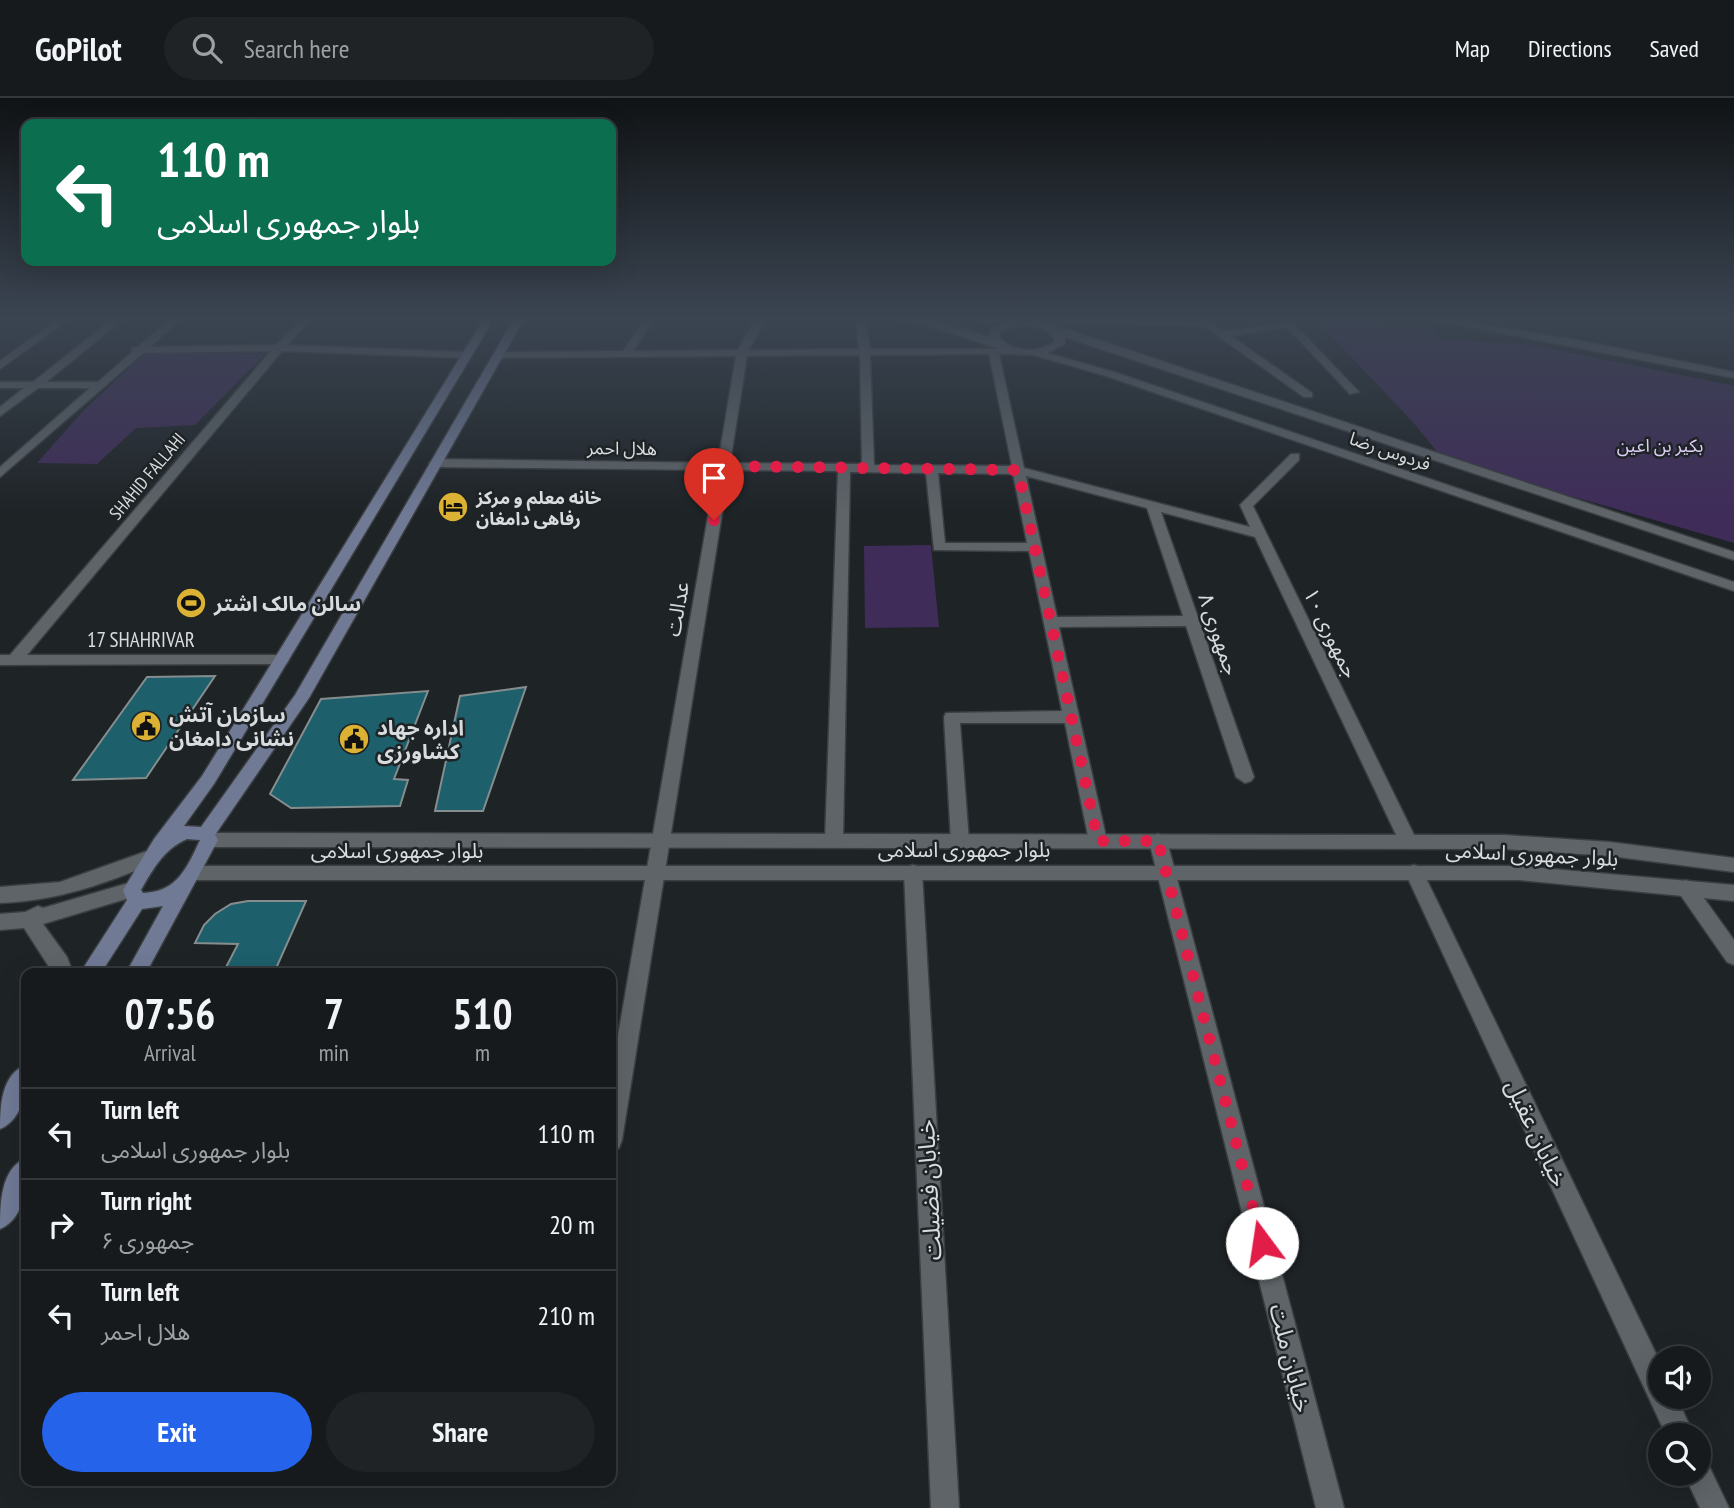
<!DOCTYPE html>
<html lang="en">
<head>
<meta charset="utf-8">
<style>
  :root { --surface:#161a1c; --page:#1f2325; --text:#f1f3f6; --muted:#9ea1a3; --line:#35383b; --accent:#2563eb }
  body { margin:0; font-family:"PT Sans Narrow","Noto Sans Arabic",sans-serif; background:var(--page); color:var(--text); height:100vh; display:flex; flex-direction:column; font-size:26px; white-space:nowrap }
  * { box-sizing:border-box; margin:0 }
  p { font-size:23px; color:var(--muted) }
  .icon { flex:none; width:38px; height:38px; fill:none; stroke:currentColor; stroke-width:2; stroke-linecap:round; stroke-linejoin:round }
  .map { position:relative; flex:1; overflow:hidden }
  .drawer { position:absolute; left:21px; top:870px; width:595px; height:518px; display:flex; flex-direction:column; background:var(--surface); border-radius:14px; box-shadow:0 7px 28px #0002,0 0 0 2px var(--line) }
  .drawer>* { flex:none }
  .top-card { position:absolute; left:21px; top:21px; width:595px; height:147px; border-radius:14px; box-shadow:0 7px 28px #0002,0 0 0 2px var(--line); background:#0b6e4f; color:#fff; overflow:hidden }
  .controls { position:absolute; left:1648px; top:1248px; display:grid; gap:14px }
  .controls a { display:grid; place-items:center; width:63px; height:63px; border-radius:50%; background:var(--surface); box-shadow:0 7px 28px #0002,0 0 0 2px var(--line); font-size:35px }
  .pin { position:absolute; display:grid; place-items:center; width:60px; height:60px; color:#fff; margin:-72px -30px; border-radius:50% 50% 50% 0; rotate:-45deg; box-shadow:0 0 7px #0007 }
  .pin .icon { rotate:45deg }
  .me { position:absolute; width:77px; margin:-38px; rotate:346deg; stroke-linejoin:round; filter:drop-shadow(0 0 5px #0008) }
  .turn { display:flex; align-items:center; gap:24px; height:147px; padding:0 21px; font-size:32px }
  .turn .icon { width:91px; height:91px; stroke-width:2.5 }
  .turn b { display:block; font-size:49px; line-height:60px }
  .eta { display:flex; justify-content:space-evenly; align-items:center; height:119px; text-align:center }
  .eta b { font-size:42px; font-weight:800; line-height:49px }
  .cta { display:flex; gap:14px; margin-top:auto; padding:14px 21px }
  .cta a { flex:1; height:80px; border-radius:42px; background:var(--accent); color:#fff; font-size:28px; font-weight:800; line-height:80px; text-align:center }
  .cta a+a { background:var(--page); color:var(--text) }
  ul { padding:0; list-style:none }
  li { display:flex; align-items:center; gap:21px; height:91px; padding:0 21px; border-top:2px solid var(--line) }
  li div { flex:1 }
  li b { display:block; font-size:26px }
  li em { font-style:normal }
  header { display:flex; align-items:center; gap:42px; box-sizing:border-box; height:98px; padding:0 35px; background:var(--surface); border-bottom:2px solid var(--line) }
  header strong { font-size:33px }
  nav { display:flex; gap:38px; margin-inline-start:auto; font-size:24px }
  .search { width:490px; height:63px; background:var(--page); display:flex; align-items:center; gap:18px; box-sizing:border-box; padding:0 24px; border-radius:38px; color:var(--muted); font-size:26px }
  .map>svg:first-child { display:block }
  .green { fill:#3f2c59 }
  .building { fill:#1d5f6b; stroke:#858d8e; stroke-width:2 }
  .lines { fill:none; stroke-linecap:round; stroke-linejoin:round }
  .minor-casing { stroke:#3a3e41; stroke-width:3 }
  .tertiary-casing { stroke:#3a3e41; stroke-width:3 }
  .secondary-casing { stroke:#3a3e41; stroke-width:3 }
  .minor { fill:#5e6468; fill-rule:evenodd }
  .tertiary { fill:#5e6468; fill-rule:evenodd }
  .secondary { fill:#707a95; fill-rule:evenodd }
  .route { stroke:#e11d48; stroke-width:12; stroke-dasharray:0 21.6 }
  .labels { text-anchor:middle; dominant-baseline:central; stroke-width:5; stroke-linejoin:round; paint-order:stroke }
  .far-park-label { font-size:18px; fill:#ddcef6; stroke:#1e2326 }
  .far-street-label { font-size:18px; fill:#d9dcdf; stroke:#1e2326 }
  .far-poi-label { font-size:18px; font-weight:bold; fill:#d9dcdf; stroke:#1e2326; text-anchor:start }
  .poi-label { font-size:21px; font-weight:bold; fill:#d9dcdf; stroke:#1e2326; text-anchor:start }
  .street-label { font-size:21px; fill:#d9dcdf; stroke:#1e2326 }
  .near-street-label { font-size:24px; fill:#d9dcdf; stroke:#1e2326 }
</style>
</head>
<body>
<header>
<strong>GoPilot</strong>
<div class="search"><svg class="icon" aria-label="search" viewBox="0 0 24 24"><circle cx="10" cy="10" r="6"/><path d="M15 15l6 6"/></svg>Search here</div>
<nav><a>Map</a><a>Directions</a><a>Saved</a></nav>
</header>
<div class="map">
<svg width="1734" height="1410" viewBox="0 0 1734 1410">
  <rect width="100%" height="100%" fill="#1e2326"/>
  <g class="green">
    <path d="M1313,219L1433,233L1440,241L1533,247L1734,288V445L1443,361L1412,323Z"/>
    <path d="M145,255L265,256L195,327L136,330L97,366L37,365L84,312Z"/>
    <path d="M931,447L939,529L865,530L864,448Z"/>
  </g>
  <g class="building">
    <path d="M215,578L146,680L73,682L147,579Z"/>
    <path d="M526,589L483,713H435L460,598Z"/>
    <path d="M428,593L394,681L408,682L400,708L291,710L270,696L321,601Z"/>
    <path d="M248,803H306L274,875H223L238,846L195,845L204,827L215,816L231,806Z"/>
  </g>
  <g class="lines">
    <g class="minor-casing">
      <g id="minor">
        <path d="M61,219H72L0,271V263Z"/>
        <path d="M115,219H126L46,284H98L132,254V250L138,249L173,219H183L150,249L276,247L304,219H314L287,247L466,254L471,257L466,260L282,253L27,557H281L286,558L289,562L286,566L0,567V557H10L271,253L143,255L0,379V369L90,290H38L0,318V309L24,290H0V284H33Z"/>
        <path d="M646,219H656L633,253L738,252L756,219H766L749,252L859,251L855,219H865L870,251H1024L1025,253L1020,256H999L1024,370L1250,429L1240,407L1291,356H1299V362L1253,408L1417,743L1414,748H1402L1399,743L1255,439L1161,414L1254,679L1251,683L1245,685L1236,679L1186,528L1059,529L1107,743L1104,748H1092L1089,743L1065,625H960L969,743L966,748H954L951,743L944,619L946,615L1062,613L1029,453L934,452L926,375L850,374L843,743L840,748H828L825,743L838,373L729,372L622,1042L619,1050L611,1053V978L716,372L435,369L429,365L435,361L718,365L736,258L498,260L493,257L498,254L623,253ZM989,256L1012,368L874,367L870,257ZM860,257L862,366L730,365L747,258ZM938,375L1013,376L1027,445H945ZM1026,378L1147,410L1183,518L1057,519Z"/>
        <path d="M1059,219L1206,222L1224,233L1292,224L1359,294L1350,296L1287,229L1231,238L1312,295V299H1304L1204,228L1062,224L1035,228L1030,225Z"/>
        <path d="M1158,736L1164,738L1167,743L1344,1410H1316L1149,743L1152,738Z"/>
        <path d="M913,767L920,769L922,774L959,1410H931L904,774L906,769Z"/>
        <path d="M1414,767L1421,769L1423,774L1661,1266V1298H1676L1694,1337H1666L1405,774L1407,769Z"/>
        <path d="M1686,782L1693,785L1734,842V867L1727,864L1679,795L1677,790L1679,785Z"/>
        <path d="M1699,1362L1708,1366L1729,1410H1700L1684,1376H1699Z"/>
      </g>
    </g>
    <g class="tertiary-casing">
      <g id="tertiary">
        <path d="M881,219L925,220L989,239L993,229L1003,226L975,222L970,219L1022,221L1051,226L1734,454V462L1065,239V246L1047,255L1114,274L1734,484V493L1106,278L1033,257L1013,256L924,226ZM1022,227L1044,230L1056,243C1039,255 1015,255 999,240L1001,233Z"/>
        <path d="M1418,219H1438L1587,244L1734,274V280Z"/>
        <path d="M209,735L1505,737L1610,744L1734,760V774L1610,758L1505,751L209,749L203,747L200,742L203,737Z"/>
        <path d="M150,752L156,754L159,759L156,764C105,786 57,803 0,805V789L60,784Z"/>
        <path d="M193,768H1519L1734,787V803L1519,782H193L186,780L184,775L186,770Z"/>
        <path d="M132,784L139,787L141,792L139,797L43,826L67,859L73,875H53L24,830L0,832V816L25,814L38,808L43,810Z"/>
      </g>
    </g>
    <g class="secondary-casing">
      <g id="secondary">
        <path d="M485,219H495L214,686L184,728L201,729L295,597L515,219H525L309,600L215,737L218,742L146,875H126L163,808L142,811L101,875H80L127,802L123,792L154,741L202,678ZM187,741L200,742C187,770 177,794 143,795L141,792C153,771 164,751 187,741Z"/>
        <path d="M26,967C27,989 24,1021 0,1031C0,1009 1,976 26,967Z"/>
        <path d="M26,1060C27,1084 26,1120 0,1131C0,1107 0,1071 26,1060Z"/>
      </g>
    </g>
    <use href="#minor" class="minor"/>
    <use href="#tertiary" class="tertiary"/>
    <use href="#secondary" class="secondary"/>
  </g>
  <linearGradient id="sky" x2="0" y2="1"><stop stop-color="#101315"/><stop offset="0.53" stop-color="#3b4552"/><stop offset="1" stop-color="#3b4552" stop-opacity="0"/></linearGradient>
  <rect width="1734" height="416" fill="url(#sky)"/>
  <g class="lines">
    <path class="route" d="M714,422L723,368L1018,372L1098,743H1158L1262,1145"/>
  </g>
  <defs>
    <g id="hotel-disc" transform="scale(1.575)"><circle r="9.5" fill="#dbb233" stroke="#1e2326"/><path d="M-6-4.5h1.5V1H6V5H4.5V3h-9V5H-6ZM-4 0a1.8 1.8 0 1 1 3.6 0ZM.5 0V-2.5h3Q6-2.5 6 0Z" fill="#111"/></g>
    <g id="stadium-disc" transform="scale(1.575)"><circle r="9.5" fill="#dbb233" stroke="#1e2326"/><path d="M0-5a6.5 5 0 1 0 0 10a6.5 5 0 1 0 0-10ZM-3.5-1.8h7v3.6h-7Z" fill="#111"/></g>
    <g id="civic-disc" transform="scale(1.575)"><circle r="9.5" fill="#dbb233" stroke="#1e2326"/><path d="M-.6-6.5H3V-4.5H.6V-3L4-1V1h2V6H-6V1h2V-1L-.6-3ZM-1.2 2.5V6h2.4V2.5Z" fill="#111"/></g>
  </defs>
  <g fill-rule="evenodd">
    <use href="#hotel-disc" x="453" y="409"/>
    <use href="#stadium-disc" x="191" y="505"/>
    <use href="#civic-disc" x="146" y="628"/>
    <use href="#civic-disc" x="354" y="641"/>
  </g>
  <g class="labels">
    <g class="far-park-label">
      <text x="1660" y="347">بکیر بن اعین</text>
    </g>
    <g class="far-street-label">
      <text transform="translate(622 350) rotate(1)">هلال احمر</text>
      <text transform="translate(1390 353) rotate(19)">فردوس رضا</text>
      <text transform="translate(147 378) rotate(-50)">SHAHID FALLAHI</text>
    </g>
    <g class="far-poi-label">
      <text x="476" y="399">خانه معلم و مرکز<tspan x="476" dy="21">رفاهی دامغان</tspan></text>
    </g>
    <g class="poi-label">
      <text x="214" y="505">سالن مالک اشتر</text>
      <text x="169" y="616">سازمان آتش<tspan x="169" dy="24">نشانی دامغان</tspan></text>
      <text x="377" y="629">اداره جهاد<tspan x="377" dy="24">کشاورزی</tspan></text>
    </g>
    <g class="street-label">
      <text transform="translate(677 511) rotate(-80)">عدالت</text>
      <text transform="translate(1331 535) rotate(64)">جمهوری ۱۰</text>
      <text transform="translate(1219 536) rotate(71)">جمهوری ۸</text>
      <text x="141" y="541">17 SHAHRIVAR</text>
      <text x="964" y="751">بلوار جمهوری اسلامی</text>
      <text x="397" y="752">بلوار جمهوری اسلامی</text>
      <text transform="translate(1532 756) rotate(3)">بلوار جمهوری اسلامی</text>
    </g>
    <g class="near-street-label">
      <text transform="translate(1537 1035) rotate(65)">خیابان عقیل</text>
      <text transform="translate(929 1092) rotate(-93)">خیابان فضیلت</text>
      <text transform="translate(1291 1260) rotate(76)">خیابان ملت</text>
    </g>
  </g>
</svg>
<div class="controls">
<a><svg class="icon" aria-label="sound" viewBox="0 0 24 24"><path d="M4 9h4l5-4v14l-5-4H4zM17 9q2 3 0 6"/></svg></a>
<a><svg class="icon" aria-label="search" viewBox="0 0 24 24"><circle cx="10" cy="10" r="6"/><path d="M15 15l6 6"/></svg></a>
</div>
<div class="pin" style="left:714px;top:422px;background:#d93025"><svg class="icon" aria-label="arrive" viewBox="0 0 24 24"><path d="M6 21V4h12l-3 4 3 4H6"/></svg></div>
<svg class="me" style="left:1262px;top:1145px" viewBox="-20 -20 40 40"><circle r="19" fill="#fff"/><path d="M0-13L10 11 0 6-10 11z" fill="#e11d48"/></svg>
<div class="top-card">
<div class="turn"><svg class="icon" aria-label="left" viewBox="0 0 24 24"><path d="M17 20v-9H6M10 6l-5 5 5 5"/></svg><div><b>110 m</b>بلوار جمهوری اسلامی</div></div>
</div>
<section class="drawer">
<div class="eta">
<div><b>07:56</b><p>Arrival</p></div>
<div><b>7</b><p>min</p></div>
<div><b>510</b><p>m</p></div>
</div>
<ul>
<li><svg class="icon" aria-label="left" viewBox="0 0 24 24"><path d="M17 20v-9H6M10 6l-5 5 5 5"/></svg><div><b>Turn left</b><p>بلوار جمهوری اسلامی</p></div><em>110 m</em></li>
<li><svg class="icon" aria-label="right" viewBox="0 0 24 24"><path d="M7 20v-9h11M14 6l5 5-5 5"/></svg><div><b>Turn right</b><p>جمهوری ۶</p></div><em>20 m</em></li>
<li><svg class="icon" aria-label="left" viewBox="0 0 24 24"><path d="M17 20v-9H6M10 6l-5 5 5 5"/></svg><div><b>Turn left</b><p>هلال احمر</p></div><em>210 m</em></li>
</ul>
<div class="cta"><a>Exit</a><a>Share</a></div>
</section>
</div>
</body>
</html>
